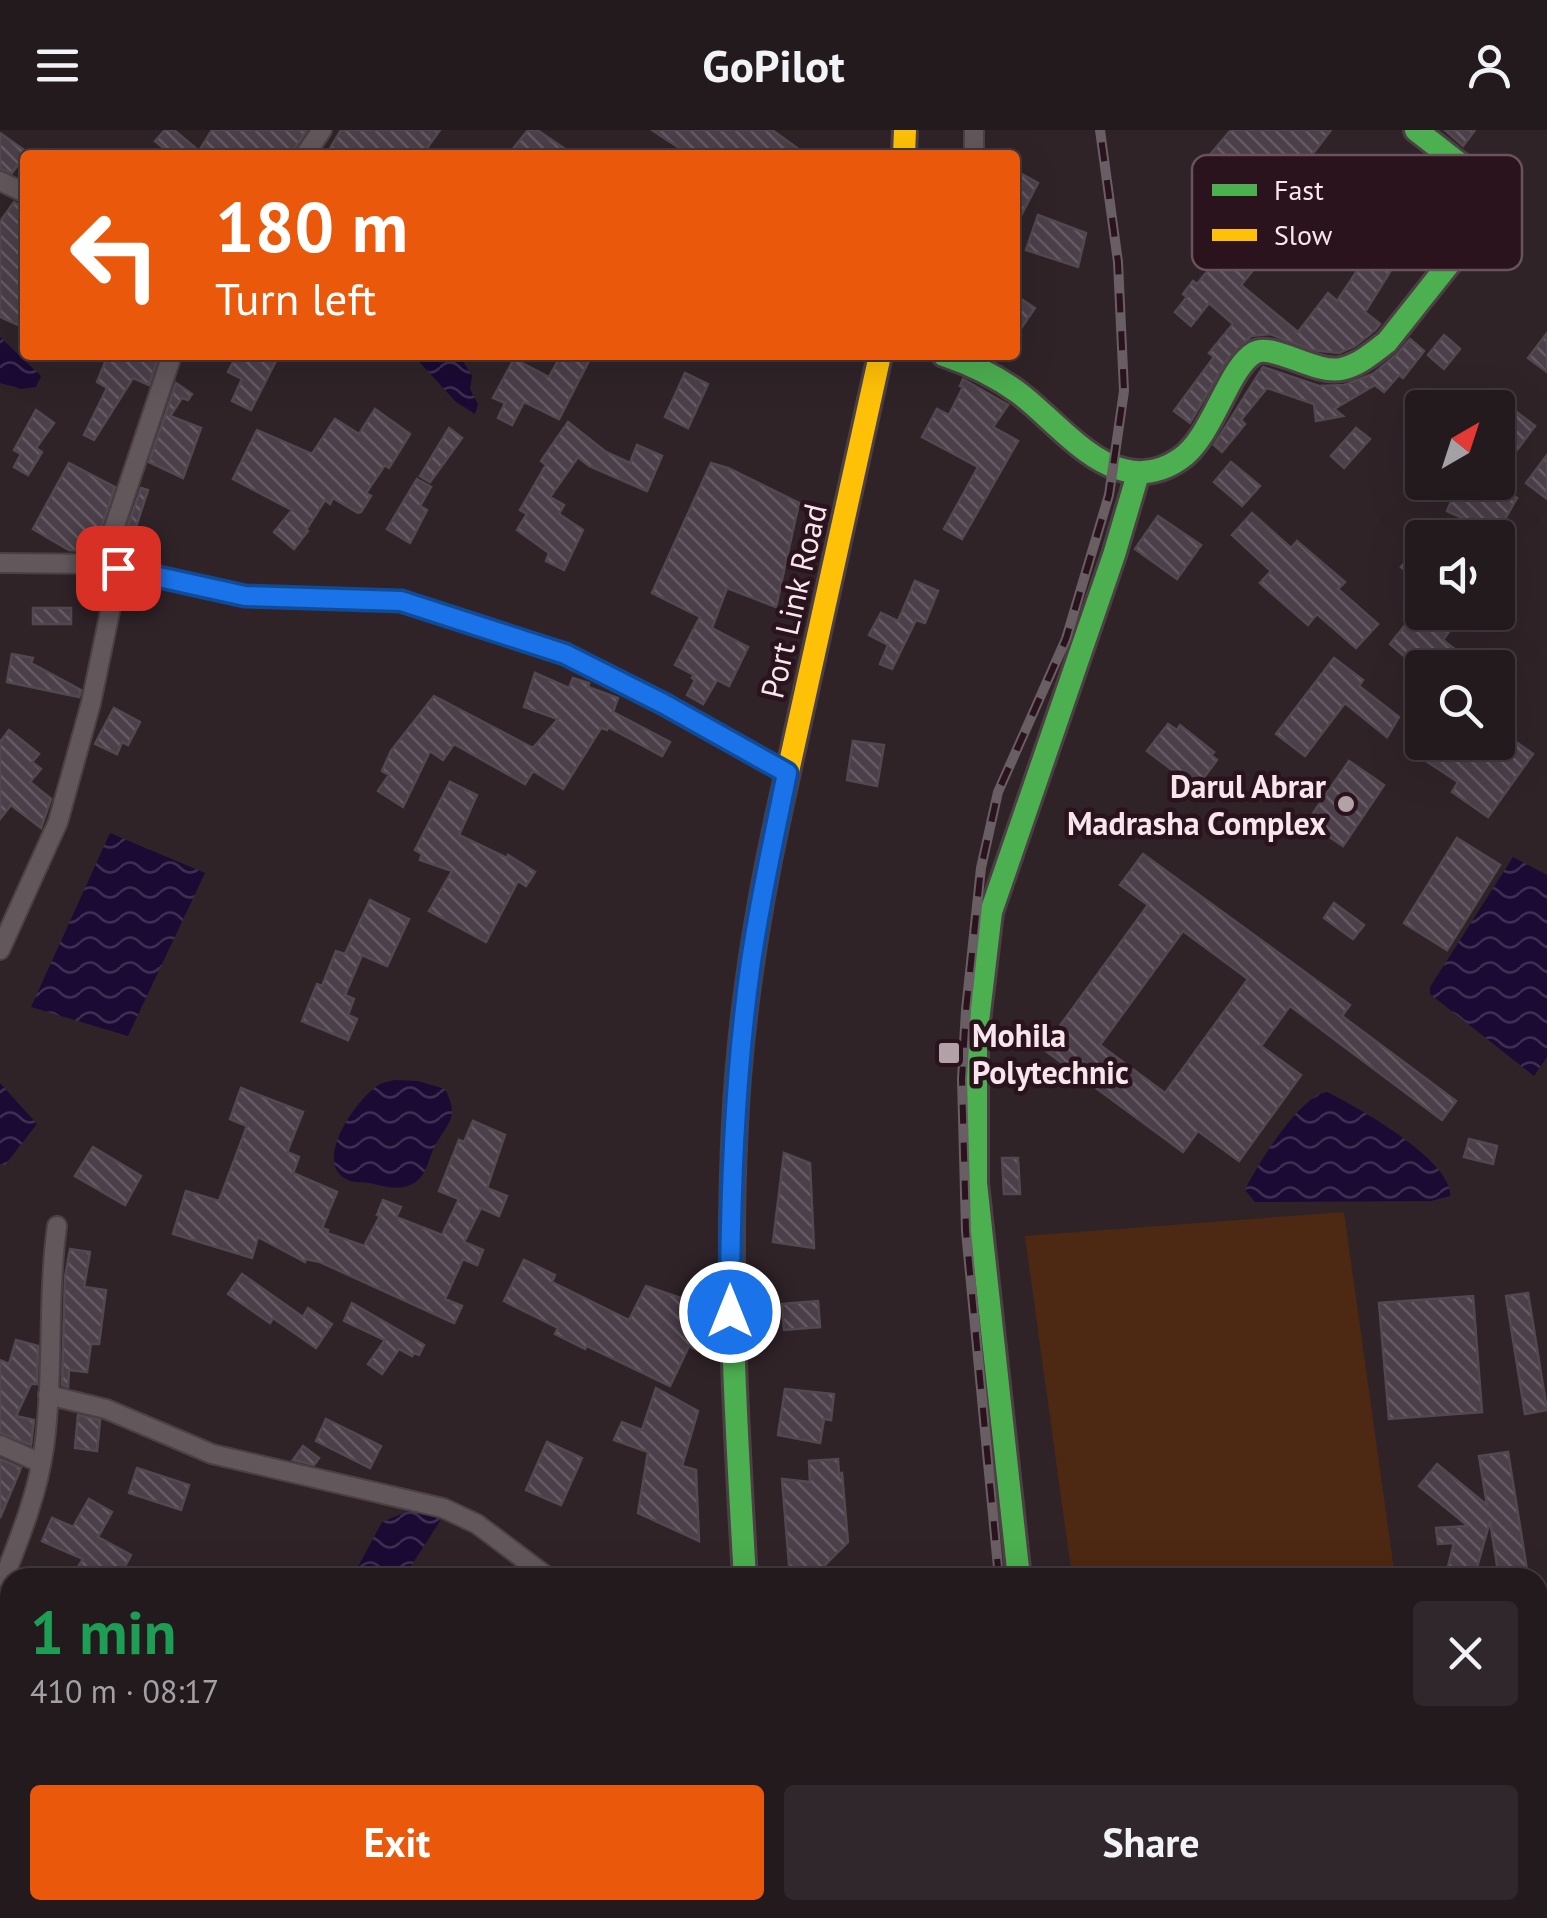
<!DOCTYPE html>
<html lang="en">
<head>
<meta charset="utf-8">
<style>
  :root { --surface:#231a1e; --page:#2f272b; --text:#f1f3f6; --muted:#a3a1a4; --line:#40383c; --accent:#ea580c }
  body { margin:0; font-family:"PT Sans",sans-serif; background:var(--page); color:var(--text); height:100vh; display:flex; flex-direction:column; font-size:38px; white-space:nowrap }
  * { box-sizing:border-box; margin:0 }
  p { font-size:32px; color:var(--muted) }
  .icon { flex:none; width:55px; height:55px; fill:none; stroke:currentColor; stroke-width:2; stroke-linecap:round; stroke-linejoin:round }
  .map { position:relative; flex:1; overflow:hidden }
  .side { position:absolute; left:0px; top:1438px; width:1548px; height:352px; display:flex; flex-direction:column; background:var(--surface); border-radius:30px 30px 0 0; box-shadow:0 10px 40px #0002,0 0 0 2px var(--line) }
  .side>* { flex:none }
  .hud { position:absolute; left:20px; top:20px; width:1000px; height:210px; border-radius:10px; box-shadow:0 10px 40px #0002,0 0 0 2px var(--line); background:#ea580c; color:#fff; overflow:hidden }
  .needle { width:65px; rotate:39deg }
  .controls { position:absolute; left:1405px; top:260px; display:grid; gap:20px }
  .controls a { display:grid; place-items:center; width:110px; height:110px; border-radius:10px; background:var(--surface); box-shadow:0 10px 40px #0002,0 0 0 2px var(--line); font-size:50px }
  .pin { position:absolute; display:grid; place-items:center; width:85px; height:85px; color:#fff; margin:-42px; border-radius:20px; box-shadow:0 5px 15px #0006 }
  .me { position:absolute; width:110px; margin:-55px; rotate:0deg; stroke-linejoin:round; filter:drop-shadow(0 0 8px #0008) }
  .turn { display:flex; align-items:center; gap:35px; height:210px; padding:0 30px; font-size:45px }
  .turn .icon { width:130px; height:130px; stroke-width:2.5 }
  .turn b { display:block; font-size:70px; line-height:85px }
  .round { display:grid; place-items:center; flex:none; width:105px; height:105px; border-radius:10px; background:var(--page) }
  .headline { display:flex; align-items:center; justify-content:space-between; height:170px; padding:0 30px }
  h1 { font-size:60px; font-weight:700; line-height:75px; color:#1e9e55 }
  .cta { display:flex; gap:20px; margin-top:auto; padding:20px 30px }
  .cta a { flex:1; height:115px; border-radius:10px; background:var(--accent); color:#fff; font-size:40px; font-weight:700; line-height:115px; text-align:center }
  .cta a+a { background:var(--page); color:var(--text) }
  header { display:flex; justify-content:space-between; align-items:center; height:130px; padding:0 30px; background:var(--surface); font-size:45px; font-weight:700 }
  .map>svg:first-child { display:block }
  .green { fill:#4d2813 }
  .water { fill:url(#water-waves) }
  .building { fill:url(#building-back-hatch); stroke:#524950; stroke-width:2.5; fill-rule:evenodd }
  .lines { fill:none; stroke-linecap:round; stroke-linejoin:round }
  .street-casing { stroke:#4c4045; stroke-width:22 }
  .fast-casing { stroke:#4c4045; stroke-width:28 }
  .slow-casing { stroke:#4c4045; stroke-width:28 }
  .street { stroke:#62575b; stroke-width:18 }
  .fast { stroke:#4caf50; stroke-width:22 }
  .slow { stroke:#ffc107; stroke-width:22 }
  .rail-casing { stroke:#685e63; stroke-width:10 }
  .rail { stroke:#2b131e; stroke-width:6; stroke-dasharray:19; stroke-linecap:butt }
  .route-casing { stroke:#114b97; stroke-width:25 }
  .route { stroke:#1a73e8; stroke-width:18 }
  .poi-dot { fill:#b2a2a8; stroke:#2b131e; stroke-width:4 }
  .labels { text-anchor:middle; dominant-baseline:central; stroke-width:9; stroke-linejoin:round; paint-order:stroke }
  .street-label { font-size:32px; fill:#f8e6ed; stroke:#2b131e }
  .poi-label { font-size:32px; font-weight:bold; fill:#f8e6ed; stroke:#2b131e; text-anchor:end }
  .key { fill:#2b131e; stroke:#68525c; stroke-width:2.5 }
  .key-label { font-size:28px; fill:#f8e6ed }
</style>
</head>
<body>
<header><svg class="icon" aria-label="menu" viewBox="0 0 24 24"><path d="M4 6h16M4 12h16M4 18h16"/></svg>GoPilot<svg class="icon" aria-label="person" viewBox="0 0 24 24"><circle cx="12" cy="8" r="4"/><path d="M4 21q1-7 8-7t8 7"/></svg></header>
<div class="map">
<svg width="1547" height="1788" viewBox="0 0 1547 1788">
  <defs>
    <pattern id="water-waves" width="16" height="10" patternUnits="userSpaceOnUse" patternTransform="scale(2.5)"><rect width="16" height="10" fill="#1b0a34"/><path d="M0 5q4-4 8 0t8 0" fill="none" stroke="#3d2e52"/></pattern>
    <pattern id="building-back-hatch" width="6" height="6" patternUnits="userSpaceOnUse" patternTransform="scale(2.5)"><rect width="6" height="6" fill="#4b3f49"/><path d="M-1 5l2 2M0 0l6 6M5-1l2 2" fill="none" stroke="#665b64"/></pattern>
  </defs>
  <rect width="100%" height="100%" fill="#2f2328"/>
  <path class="green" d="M1344,1082L1395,1447H1072L1025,1106Z"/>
  <g class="water">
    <path d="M0,207L41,246L36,257L21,259L0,253Z"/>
    <path d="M413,225H459L472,246L470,259L478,274L475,284L456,272Z"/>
    <path d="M110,703L205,743L128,906L31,877Z"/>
    <path d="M1513,727L1547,745V927L1534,946L1430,864V857Z"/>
    <path d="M395,950L418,951L445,959C459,987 450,990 436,1014C428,1027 428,1045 414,1053C399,1062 384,1056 369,1053C362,1052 352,1053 346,1049C312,1030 359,966 380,954C385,952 390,951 395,950Z"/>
    <path d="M0,953L37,994L5,1035L0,1034Z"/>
    <path d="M1327,962C1357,977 1452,1030 1450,1066L1431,1071L1255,1072L1245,1060C1257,1035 1300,965 1327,962Z"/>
    <path d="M418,1377L438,1386L440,1391L404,1447L352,1448L382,1392Z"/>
    <path d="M0,1715L10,1720V1780H113L112,1788H0Z"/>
  </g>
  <g class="building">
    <path d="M165,0H174L199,21L212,0H307L290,25H172L155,11Z"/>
    <path d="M341,0H440L422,25H326Z"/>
    <path d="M528,0H537L574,25H508Z"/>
    <path d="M652,0H772L807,25H690Z"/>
    <path d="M1231,0H1331L1295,47L1305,55L1280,89L1258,73L1227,110L1214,98L1231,78L1213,65L1223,52L1202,34Z"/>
    <path d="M1445,0H1475L1463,16Z"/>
    <path d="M0,3L27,22L12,43L0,39Z"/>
    <path d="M1431,32L1445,43L1403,100L1425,118L1409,138L1398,129L1365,182L1380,194L1375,200L1355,216L1339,223L1311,220L1270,204L1251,206L1227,230L1190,293L1174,281L1214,227L1209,223L1233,194L1209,173L1191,196L1175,182L1187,167L1183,164L1193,151L1197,154L1236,106L1263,128L1241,155L1298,202L1328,163L1337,171L1357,141L1348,134Z"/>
    <path d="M1015,40L1038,53L1015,97Z"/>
    <path d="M14,72L25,80V198L0,187V92Z"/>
    <path d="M1038,85L1086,103L1078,137L1026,120Z"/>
    <path d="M1015,165L1035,178L1015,207Z"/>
    <path d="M1547,203V242L1528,228Z"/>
    <path d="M1444,205L1460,219L1444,239L1428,225Z"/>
    <path d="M1410,209L1424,221L1403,248L1399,245L1384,262L1375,255L1334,279L1343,286L1316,291L1314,274L1267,258L1241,290L1245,294L1222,322L1214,315L1263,237L1319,256L1344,255L1373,244L1397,224Z"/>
    <path d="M108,225H159L149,255L133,248L94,310L84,305L107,258L97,252Z"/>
    <path d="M237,225H279L251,280L232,271L242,249L228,242Z"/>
    <path d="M561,225H592L559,289L524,272L512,295L498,288L505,273L493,268L514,229L549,247Z"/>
    <path d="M685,243L708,254L688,298L665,287Z"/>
    <path d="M963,249L1008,275L993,297L1018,311L962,409L944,399L978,337L922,307L937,279L949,285L963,257L960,256Z"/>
    <path d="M176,253L192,264L188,270L182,268L170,286L201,298L183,348L149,332Z"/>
    <path d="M1498,268L1535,296L1517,320L1510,315L1498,336Z"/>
    <path d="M375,279L410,304L389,338L385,335L366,363L371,366L361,382L358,383L333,368L330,374L325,370L306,400L308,401L294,419L274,402L292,380L233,349L257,300L312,324L335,289L359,304Z"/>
    <path d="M36,280L54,293L36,318L42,322L28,345L14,337L21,324L14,320Z"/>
    <path d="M568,292L606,322L630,333L637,315L662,326L647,361L589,336L578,327L550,367L564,375L559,384L583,400L564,440L546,431L549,423L517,400L527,384L520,380L546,335L541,331Z"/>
    <path d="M449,298L462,308L430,352L420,346Z"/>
    <path d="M1356,298L1370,309L1344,338L1331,326Z"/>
    <path d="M1547,325V369L1526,353Z"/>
    <path d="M1231,332L1260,356L1242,376L1214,352Z"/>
    <path d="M69,333L115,357L100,401L91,398L83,421L69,420L33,399Z"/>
    <path d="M711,333L728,338L799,373L776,477L727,458L712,498L748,517L729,556L717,550L703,574L687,565L695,550L692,548L694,545L675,535L700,487L652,463Z"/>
    <path d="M417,349L431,357L420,376L427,380L410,413L387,399Z"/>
    <path d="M1438,352H1492L1517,368L1494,408H1490L1467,394L1469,391L1447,381L1455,363Z"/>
    <path d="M141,358L148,360L131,412L123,409Z"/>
    <path d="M1252,383L1291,418L1297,411L1345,452L1338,459L1378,494L1356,518L1317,484L1308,495L1260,453L1271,441L1232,405Z"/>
    <path d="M1158,386L1201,415L1177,449L1135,419Z"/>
    <path d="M1422,411V455L1401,437Z"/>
    <path d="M915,451L938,461L925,493L916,490L892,539L880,534L888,515L869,505L881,483L898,491Z"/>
    <rect x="33" y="478" width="38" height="16"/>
    <path d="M1443,482H1463L1443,510L1479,538H1435L1410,519L1404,526L1390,514L1414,484L1432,498Z"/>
    <path d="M12,524L33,528L31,533L81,560L79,567L7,552Z"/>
    <path d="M1334,528L1363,550L1359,556L1399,587L1387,607L1345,573L1305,626L1276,604Z"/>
    <path d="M535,543L569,558L573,548L589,553L588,557L618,568L613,582L670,612L662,626L608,597L607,600L601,598L563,659L533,641L525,654L454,614L443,630L430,621L403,677L378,661L389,645L382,641L391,621L434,566L533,618L558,589L524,577Z"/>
    <path d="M114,578L140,592L128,615L122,612L117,624L95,614Z"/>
    <path d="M1168,594L1177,600L1180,595L1214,622L1211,625L1217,630L1196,658L1147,621Z"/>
    <path d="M1498,599L1533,624L1488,687L1452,662L1458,652L1417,625L1425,612H1498Z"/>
    <path d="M9,600L39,624L32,632L41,639L30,652L51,669L41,698L11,675L0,689V612Z"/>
    <path d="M853,611L884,615L877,656L847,650Z"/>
    <path d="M1349,631L1384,655L1343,716L1307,692Z"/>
    <path d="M450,652L477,665L459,705L507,728L508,725L535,742L526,756L518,751L486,812L429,781L452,741L420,730L422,724L415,720Z"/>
    <path d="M1457,708L1500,735L1447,820L1404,793Z"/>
    <path d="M1143,724L1350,875L1342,886L1456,971L1442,990L1290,876L1261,916L1301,945L1239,1031L1198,1001L1183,1022L1043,919L1148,775L1120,755ZM1183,801L1248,849L1165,963L1100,915Z"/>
    <path d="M370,770L409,789L387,836L362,825L345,865L354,869L348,885L357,889L348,910L302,891L317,854L322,856L336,821L345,824Z"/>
    <path d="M1334,773L1364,795L1353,809L1324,788Z"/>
    <path d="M241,958L303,982L287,1022L299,1027L293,1043L337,1062L322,1098L328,1100L327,1103L364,1116L380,1086L377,1085L383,1070L401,1077L396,1087L442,1105L459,1069L439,1061L459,1010L464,1012L473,991L505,1005L487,1058L507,1066L499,1086L481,1078L464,1112L483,1120L477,1135L463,1129L445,1169L462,1176L454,1193L320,1132L306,1129L305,1132L258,1107L252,1128L173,1104L186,1061L219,1071L247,996L230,989Z"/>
    <path d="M1469,1009L1497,1016L1493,1034L1464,1027Z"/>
    <path d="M93,1017L141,1046L125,1075L75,1046Z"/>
    <path d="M784,1023L810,1033L814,1118L773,1112Z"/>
    <path d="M1002,1028H1018L1020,1064H1004Z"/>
    <path d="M70,1119L90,1122L84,1157L106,1160L99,1214H91L87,1242L69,1240L68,1257L62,1255L65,1147Z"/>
    <path d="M524,1130L555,1145L552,1152L629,1190L646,1156L698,1174L699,1221L689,1216L670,1256L587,1216L585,1219L555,1204L558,1198L504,1171Z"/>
    <path d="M242,1144L303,1187L308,1178L332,1194L316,1218L273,1188L270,1193L228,1164Z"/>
    <path d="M1528,1163L1547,1280L1525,1284L1506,1166Z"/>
    <path d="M1473,1166L1482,1282L1389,1289L1379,1173Z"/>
    <path d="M818,1171L820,1197L784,1200L782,1174Z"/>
    <path d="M352,1173L424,1215L419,1225L414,1223L412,1226L399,1219L382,1244L368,1234L385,1210L344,1191Z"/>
    <path d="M16,1210L38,1216L37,1254H31L16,1286L34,1290L31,1315L0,1303V1230L9,1234Z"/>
    <path d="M656,1258L698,1281L682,1336L696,1340L699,1411L638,1383L648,1322L614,1310L622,1292L642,1300Z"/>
    <path d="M785,1259L834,1264L831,1290L824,1289L820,1313L778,1305Z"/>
    <path d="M78,1285L100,1290L97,1321L75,1318Z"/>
    <path d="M326,1289L381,1316L370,1338L316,1311Z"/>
    <path d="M547,1312L582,1328L561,1375L526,1360Z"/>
    <path d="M303,1316L319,1328L314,1335L293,1330Z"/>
    <path d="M1508,1322L1528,1446L1499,1448L1490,1391L1474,1448H1445L1454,1413L1438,1414L1436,1398L1468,1396L1419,1356L1437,1334L1487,1375L1479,1326Z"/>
    <path d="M0,1329L21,1338L0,1388Z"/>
    <path d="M838,1329L839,1344L842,1343L848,1412L813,1447H790L782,1349L810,1352L809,1331Z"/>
    <path d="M137,1338L189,1355L181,1380L129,1363Z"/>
    <path d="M89,1369L112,1382L98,1407L131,1425L120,1446L103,1437L96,1448H71L83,1429L42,1411L52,1388L73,1397Z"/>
  </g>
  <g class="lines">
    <g class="street-casing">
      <g id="street">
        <path d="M305,25L322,0"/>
        <path d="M974,25V0"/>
        <path d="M0,51L25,63"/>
        <path d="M0,433L102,434L245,467L401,471L565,523L664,574L787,643"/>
        <path d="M102,434L172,225"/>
        <path d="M0,820L58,692L91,573L119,438"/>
        <path d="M48,1265L106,1279L212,1324L443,1378L477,1394L549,1448"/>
        <path d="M0,1315L41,1333"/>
        <path d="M0,1458C18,1412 37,1367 44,1318C54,1245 47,1170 57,1096"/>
      </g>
    </g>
    <g class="fast-casing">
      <g id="fast">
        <path d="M944,225C971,234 996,246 1019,263C1064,297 1116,373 1180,329C1212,308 1228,238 1254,223C1272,212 1314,244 1341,239C1359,235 1373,223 1387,212L1502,67L1416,0"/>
        <path d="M745,1448C736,1297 727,1145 735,994C740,890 756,788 778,687"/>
        <path d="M1019,1448L976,1053V908L991,782L1114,425L1138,344"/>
        <path d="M783,1780V1788"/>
      </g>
    </g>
    <g class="slow-casing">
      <g id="slow">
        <path d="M904,25L905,0"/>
        <path d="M778,687L880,225"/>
        <path d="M860,1780L861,1788"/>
        <path d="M1213,1780L1221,1788"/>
      </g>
    </g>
    <use href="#street" class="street"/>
    <use href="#fast" class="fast"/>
    <use href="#slow" class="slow"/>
    <g class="rail-casing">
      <g id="rail">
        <path d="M999,1448L966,1101L962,949L966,880L981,738L998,662L1066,509L1109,365L1124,261L1118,132L1100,0"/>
        <path d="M1039,1780L1040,1788"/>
      </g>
    </g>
    <use href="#rail" class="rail"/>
  </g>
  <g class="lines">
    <g class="route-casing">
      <path id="route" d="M118,438L245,466L401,471L565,524L664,574L787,643C774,708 759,773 750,839C734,953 730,1067 730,1182"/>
    </g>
    <use href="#route" class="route"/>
  </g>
  <g class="poi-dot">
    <circle cx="1346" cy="674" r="10"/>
    <rect x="937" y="911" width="24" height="24" rx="5"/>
  </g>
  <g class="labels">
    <g class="street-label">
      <text transform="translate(793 471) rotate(-77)">Port Link Road</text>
    </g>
    <g class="poi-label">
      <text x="1326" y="656">Darul Abrar<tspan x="1326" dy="37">Madrasha Complex</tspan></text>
      <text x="972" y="905" text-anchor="start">Mohila<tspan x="972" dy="37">Polytechnic</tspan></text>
    </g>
  </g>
  <rect x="1192" y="25" width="330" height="115" rx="15" class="key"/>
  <rect x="1212" y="54" width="45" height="12" fill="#4caf50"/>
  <rect x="1212" y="99" width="45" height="12" fill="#ffc107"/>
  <g class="key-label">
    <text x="1274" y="70">Fast</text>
    <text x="1274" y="115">Slow</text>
  </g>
</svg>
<div class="controls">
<a><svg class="needle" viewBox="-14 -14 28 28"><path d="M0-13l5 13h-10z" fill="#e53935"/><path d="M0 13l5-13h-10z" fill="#a3a1a4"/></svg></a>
<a><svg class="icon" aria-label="sound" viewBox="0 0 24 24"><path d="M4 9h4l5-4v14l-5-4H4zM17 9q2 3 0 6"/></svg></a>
<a><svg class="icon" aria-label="search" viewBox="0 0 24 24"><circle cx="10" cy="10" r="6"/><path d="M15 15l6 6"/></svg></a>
</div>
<div class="pin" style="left:118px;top:438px;background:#d93025"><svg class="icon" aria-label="arrive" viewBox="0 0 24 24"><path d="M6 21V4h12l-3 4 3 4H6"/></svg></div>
<svg class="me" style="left:730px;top:1182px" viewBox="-20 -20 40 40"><circle r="17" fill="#1a73e8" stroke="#fff" stroke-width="3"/><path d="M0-11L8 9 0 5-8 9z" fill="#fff"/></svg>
<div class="hud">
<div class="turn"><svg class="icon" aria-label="left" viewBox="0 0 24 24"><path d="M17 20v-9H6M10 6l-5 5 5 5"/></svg><div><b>180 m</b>Turn left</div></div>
</div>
<section class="side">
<div class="headline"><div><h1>1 min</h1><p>410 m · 08:17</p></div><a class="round"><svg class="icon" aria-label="close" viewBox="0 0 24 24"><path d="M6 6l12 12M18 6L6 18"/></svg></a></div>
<div class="cta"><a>Exit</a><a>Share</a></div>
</section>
</div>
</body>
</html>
